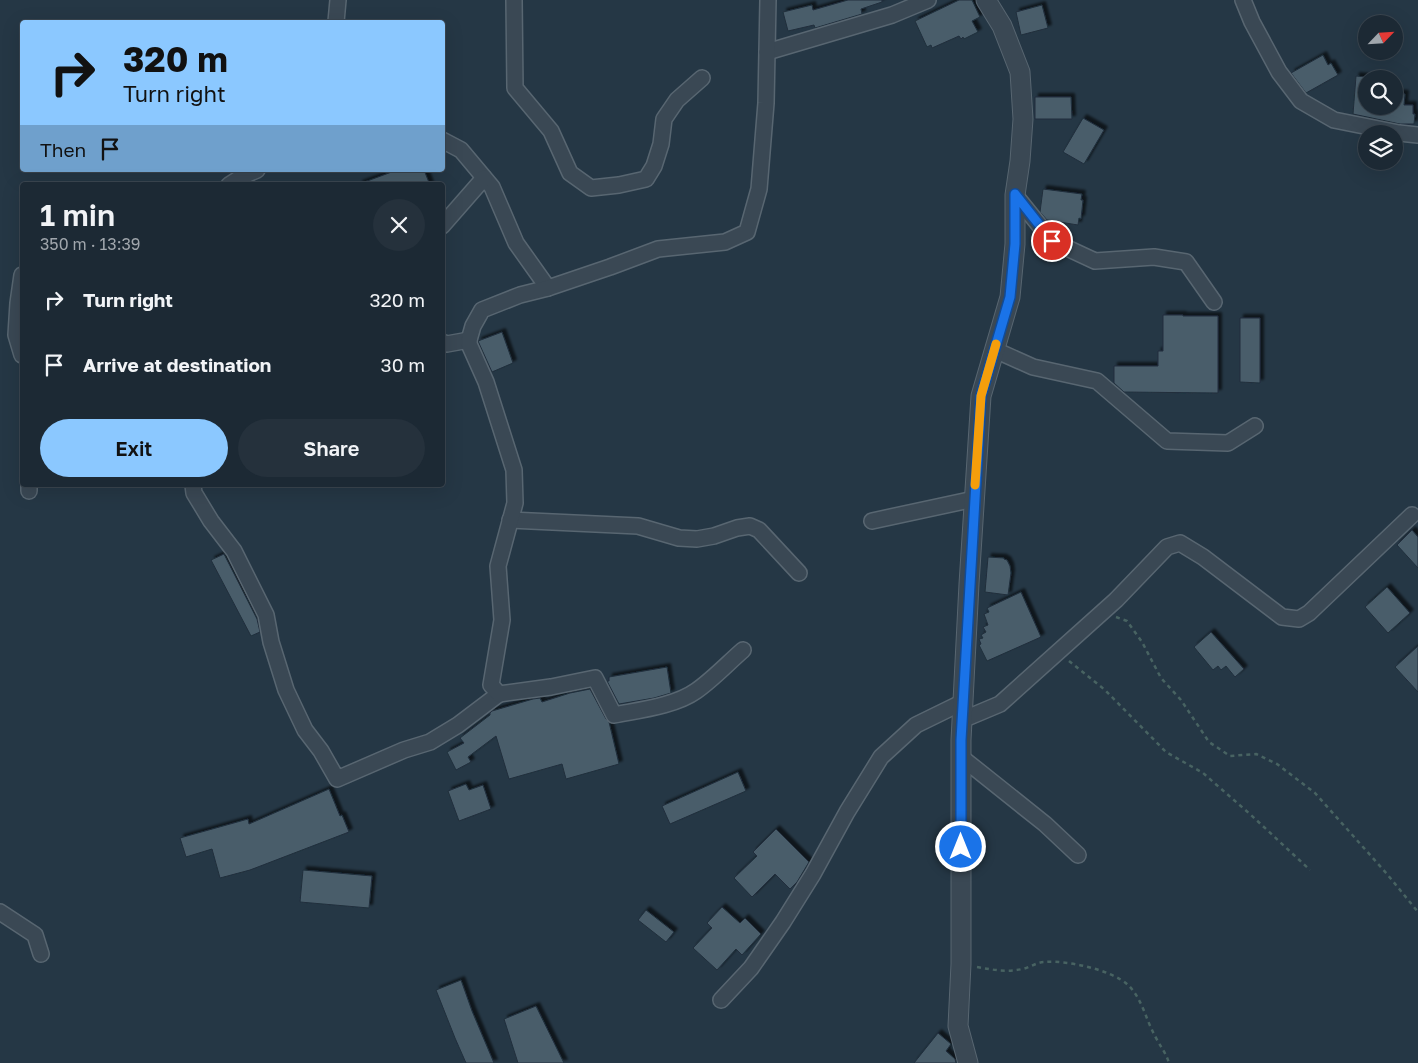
<!DOCTYPE html>
<html lang="en">
<head>
<meta charset="utf-8">
<style>
  :root { --surface:#1c2934; --page:#25313c; --text:#f1f3f6; --muted:#a0a6ac; --line:#3a454f; --accent:#8bc8ff }
  body { margin:0; font-family:"Golos Text",sans-serif; background:var(--page); color:var(--text); height:100vh; display:flex; flex-direction:column; font-size:19px; white-space:nowrap }
  * { box-sizing:border-box; margin:0 }
  p { font-size:16px; color:var(--muted) }
  .icon { flex:none; width:28px; height:28px; fill:none; stroke:currentColor; stroke-width:2; stroke-linecap:round; stroke-linejoin:round }
  .map { position:relative; flex:1; overflow:hidden }
  .drawer { position:absolute; left:20px; top:182px; width:425px; height:305px; display:flex; flex-direction:column; background:var(--surface); border-radius:5px; box-shadow:0 5px 20px #0002,0 0 0 1px var(--line) }
  .drawer>* { flex:none }
  .top-card { position:absolute; left:20px; top:20px; width:425px; height:152px; border-radius:5px; box-shadow:0 5px 20px #0002,0 0 0 1px var(--line); background:#8bc8ff; color:#111; overflow:hidden }
  .needle { width:32px; rotate:65deg }
  .controls { position:absolute; left:1358px; top:15px; display:grid; gap:10px }
  .controls a { display:grid; place-items:center; width:45px; height:45px; border-radius:50%; background:var(--surface); box-shadow:0 5px 20px #0002,0 0 0 1px var(--line); font-size:25px }
  .pin { position:absolute; display:grid; place-items:center; width:42px; height:42px; color:#fff; margin:-21px; border:2px solid #fff; border-radius:50%; box-shadow:0 1px 5px #0007 }
  .me { position:absolute; width:55px; margin:-28px; rotate:0deg; stroke-linejoin:round; filter:drop-shadow(0 0 4px #0008) }
  .turn { display:flex; align-items:center; gap:18px; height:105px; padding:0 20px; font-size:22px }
  .turn .icon { width:65px; height:65px; stroke-width:2.5 }
  .turn b { display:block; font-size:35px; line-height:42px }
  .then { display:flex; align-items:center; height:48px; padding:0 20px; background:#0003; gap:10px; font-size:19px }
  .round { display:grid; place-items:center; flex:none; width:52px; height:52px; border-radius:26px; background:var(--page) }
  .summary { display:flex; align-items:center; justify-content:space-between; height:85px; padding:0 20px }
  h1 { font-size:30px; font-weight:600; line-height:38px }
  .button { display:flex; gap:10px; margin-top:auto; padding:10px 20px }
  .button a { flex:1; height:58px; border-radius:30px; background:var(--accent); color:#111; font-size:20px; font-weight:600; line-height:58px; text-align:center }
  .button a+a { background:var(--page); color:var(--text) }
  ul { padding:0; list-style:none }
  li { display:flex; align-items:center; gap:15px; height:65px; padding:0 20px }
  li div { flex:1 }
  li b { display:block; font-size:19px }
  li em { font-style:normal }
  .map>svg:first-child { display:block }
  .building { fill:#495d6b; stroke:#202f3c; filter:url(#shadow) }
  .lines { fill:none; stroke-linecap:round; stroke-linejoin:round }
  .minor-casing { stroke:#586671; stroke-width:18 }
  .tertiary-casing { stroke:#586671; stroke-width:21 }
  .path { stroke:#486362; stroke-width:2.5; stroke-dasharray:4 4; stroke-linecap:butt }
  .minor { stroke:#3a4854; stroke-width:15 }
  .tertiary { stroke:#3a4854; stroke-width:19 }
  .route-casing { stroke:#114b97; stroke-width:12 }
  .route { stroke:#1a73e8; stroke-width:9 }
  .slow { stroke:#f59e0b; stroke-width:9 }
</style>
</head>
<body>
<div class="map">
<svg width="1418" height="1063" viewBox="0 0 1418 1063">
  <defs>
    <filter id="shadow"><feDropShadow dx="3.5" dy="-3.5" stdDeviation="1" flood-color="#0009"/></filter>
  </defs>
  <rect width="100%" height="100%" fill="#253745"/>
  <g class="building">
    <path d="M848,0H882V2L861,9L862,14L815,28L814,25L788,31L783,12L812,5L813,10Z"/>
    <path d="M959,0H972L980,17L972,21L978,32L964,39L963,37L961,39L959,36L932,48L931,45L927,47L915,21Z"/>
    <path d="M1042,5L1048,28L1021,35L1016,12Z"/>
    <path d="M1323,55L1328,65L1331,63L1338,75L1306,93L1291,73Z"/>
    <path d="M1356,76L1366,77V106H1394V93L1405,94L1404,105H1413V114H1415L1414,124H1400L1353,114Z"/>
    <path d="M1035,97H1071L1072,119H1035Z"/>
    <path d="M1083,118L1104,130L1084,164L1063,152Z"/>
    <path d="M397,170H424L430,185H359V184Z"/>
    <path d="M1043,189L1082,194L1081,200H1083L1081,219L1079,218L1078,225L1047,220L1040,212Z"/>
    <path d="M1163,315H1183V316H1218V393L1124,392L1114,383V366H1158V351H1163Z"/>
    <path d="M1240,318H1260V383L1240,382Z"/>
    <path d="M502,332L513,363L492,372L478,341Z"/>
    <path d="M1412,530L1418,537V568L1397,545Z"/>
    <path d="M224,554L257,619L260,632L251,636L211,560Z"/>
    <path d="M988,557L1004,558V559L1007,560L1010,566L1011,573L1008,595L985,592Z"/>
    <path d="M1387,587L1410,613L1388,633L1365,607Z"/>
    <path d="M1021,592L1041,637L987,661L979,645L981,644L979,639L983,638L981,635L986,632L983,627L988,625L984,614L989,612L987,608Z"/>
    <path d="M1211,632L1244,669L1235,677L1226,666L1221,670L1218,666L1213,670L1194,647Z"/>
    <path d="M1418,646V692L1395,667Z"/>
    <path d="M667,667L671,693L654,698L619,704L607,681H609V677Z"/>
    <path d="M590,689L606,719L609,722L619,764L566,779L562,764L509,779L496,736L468,757L471,762L456,770L447,752L464,743L460,738L490,715V713L492,711L533,699L540,698L542,702L570,693Z"/>
    <path d="M738,772L746,791L670,824L662,806Z"/>
    <path d="M466,784L469,790L483,785L491,809L459,821L448,791Z"/>
    <path d="M329,789L340,816L342,815L349,832L250,870L220,878L212,849L186,857L180,838L248,819L249,824Z"/>
    <path d="M776,829L809,862L797,882L790,889L775,874L752,897L734,878L757,856L753,852Z"/>
    <path d="M303,870L372,876L369,908L300,902Z"/>
    <path d="M722,907L740,923L745,918L761,934L742,955L736,949L717,970L693,948L712,928L707,923Z"/>
    <path d="M646,910L674,932L666,942L638,920Z"/>
    <path d="M461,980L472,1011L494,1063H466L455,1038L436,990Z"/>
    <path d="M536,1006L564,1063H518L504,1019Z"/>
    <path d="M938,1033L951,1044L946,1051L955,1059L956,1063H914Z"/>
  </g>
  <g class="lines">
    <g class="minor-casing">
      <g id="minor">
        <path d="M514,0L515,88L551,131L570,173L591,188L619,185L646,179L654,166L661,144L664,119L677,100L702,78"/>
        <path d="M1243,0L1252,22L1279,72L1301,101L1334,120L1399,133L1418,135"/>
        <path d="M336,22L338,0"/>
        <path d="M767,52L892,15L928,0"/>
        <path d="M442,140L461,150L492,187L516,243L548,288"/>
        <path d="M229,185L243,176L257,170"/>
        <path d="M1015,195L1052,241L1095,261L1154,257L1186,262L1214,302"/>
        <path d="M442,226L484,178"/>
        <path d="M22,275L18,303L16,335L22,355"/>
        <path d="M442,342L447,344L469,340"/>
        <path d="M995,350L1033,367L1097,381L1167,441L1228,443L1255,426"/>
        <path d="M193,485L194,493L211,521L234,551L266,615L271,642L286,690L305,730L321,751L337,779L404,750L430,742L458,725L499,694"/>
        <path d="M29,491V485"/>
        <path d="M510,520L638,526L679,538L697,539L714,536L737,528L750,526L759,530L799,573"/>
        <path d="M872,521L974,499"/>
        <path d="M743,650C728,663 712,680 696,691C675,706 639,710 614,715L595,678L551,687L499,694L491,685L502,620L498,566L515,503L514,470L486,382L469,344V340L473,326L482,310L520,295L548,288L610,267L658,249L725,242L747,232L759,189L766,103L768,0"/>
        <path d="M962,720L1000,704L1116,600L1167,547L1180,543L1203,557L1282,617L1299,619L1309,613L1412,515"/>
        <path d="M961,757L1045,824L1078,855"/>
        <path d="M0,912L35,935L41,954"/>
        <path d="M721,1000L751,968L783,922L813,874L847,812L881,757L916,725L963,702"/>
      </g>
    </g>
    <g class="tertiary-casing">
      <path id="tertiary" d="M968,1063L958,1026L961,964V740L969,584L981,396L1010,297L1015,244V195L1020,161L1023,119L1020,72L1002,26L986,0"/>
    </g>
    <g class="path">
      <path d="M1116,617L1127,621L1142,642L1161,678L1181,700L1209,742L1230,756L1256,754L1277,764L1315,793L1387,874L1418,912"/>
      <path d="M1069,661L1105,690L1166,752L1203,773L1251,815L1310,870"/>
      <path d="M977,967C994,970 1009,973 1026,968C1032,966 1038,962 1045,962C1067,960 1112,970 1128,985C1142,998 1146,1020 1155,1036C1160,1046 1166,1053 1169,1063"/>
    </g>
    <use href="#minor" class="minor"/>
    <use href="#tertiary" class="tertiary"/>
  </g>
  <g class="lines">
    <g class="route-casing">
      <path id="route" d="M961,847V740L981,396L1010,297L1015,244V194L1052,241"/>
    </g>
    <use href="#route" class="route"/>
    <path class="slow" d="M975,485L981,396L996,344"/>
  </g>
</svg>
<div class="controls">
<a><svg class="needle" viewBox="-14 -14 28 28"><path d="M0-13l5 13h-10z" fill="#e53935"/><path d="M0 13l5-13h-10z" fill="#a0a6ac"/></svg></a>
<a><svg class="icon" aria-label="search" viewBox="0 0 24 24"><circle cx="10" cy="10" r="6"/><path d="M15 15l6 6"/></svg></a>
<a><svg class="icon" aria-label="layers" viewBox="0 0 24 24"><path d="M12 4l9 5-9 5-9-5zM3 14l9 5 9-5"/></svg></a>
</div>
<div class="pin" style="left:1052px;top:241px;background:#d93025"><svg class="icon" aria-label="arrive" viewBox="0 0 24 24"><path d="M6 21V4h12l-3 4 3 4H6"/></svg></div>
<svg class="me" style="left:961px;top:847px" viewBox="-20 -20 40 40"><circle r="17" fill="#1a73e8" stroke="#fff" stroke-width="3"/><path d="M0-11L8 9 0 5-8 9z" fill="#fff"/></svg>
<div class="top-card">
<div class="turn"><svg class="icon" aria-label="right" viewBox="0 0 24 24"><path d="M7 20v-9h11M14 6l5 5-5 5"/></svg><div><b>320 m</b>Turn right</div></div>
<div class="then">Then<svg class="icon" aria-label="arrive" viewBox="0 0 24 24"><path d="M6 21V4h12l-3 4 3 4H6"/></svg></div>
</div>
<section class="drawer">
<div class="summary"><div><h1>1 min</h1><p>350 m · 13:39</p></div><a class="round"><svg class="icon" aria-label="close" viewBox="0 0 24 24"><path d="M6 6l12 12M18 6L6 18"/></svg></a></div>
<ul>
<li><svg class="icon" aria-label="right" viewBox="0 0 24 24"><path d="M7 20v-9h11M14 6l5 5-5 5"/></svg><div><b>Turn right</b></div><em>320 m</em></li>
<li><svg class="icon" aria-label="arrive" viewBox="0 0 24 24"><path d="M6 21V4h12l-3 4 3 4H6"/></svg><div><b>Arrive at destination</b></div><em>30 m</em></li>
</ul>
<div class="button"><a>Exit</a><a>Share</a></div>
</section>
</div>
</body>
</html>
